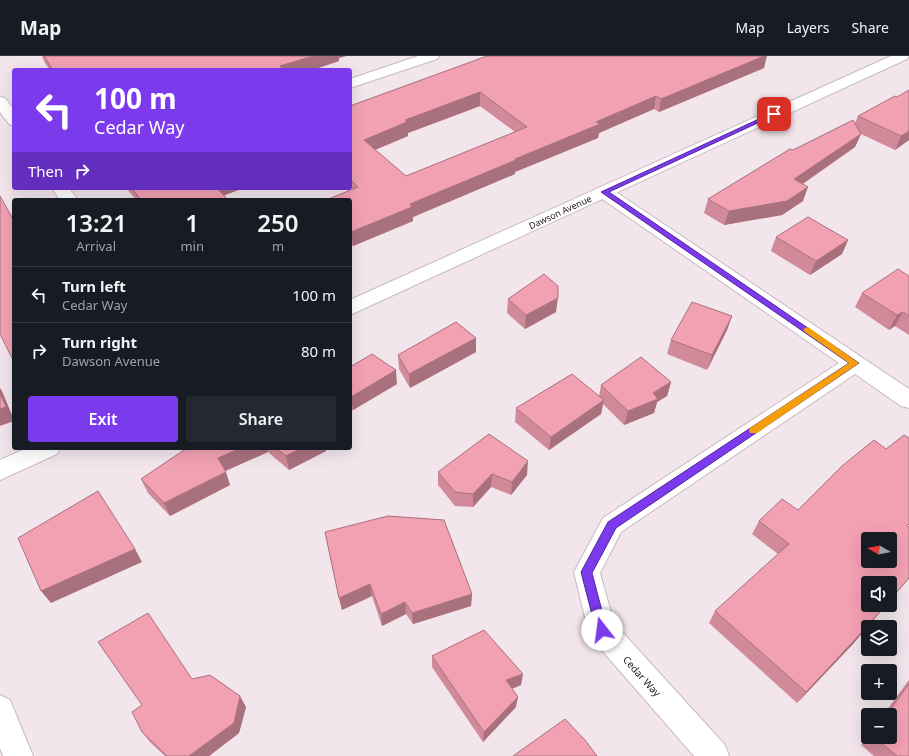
<!DOCTYPE html>
<html lang="en">
<head>
<meta charset="utf-8">
<style>
  :root { --surface:#171b24; --page:#242831; --text:#f1f3f6; --muted:#9ea1a6; --line:#363941; --accent:#7c3aed }
  body { margin:0; font-family:"Noto Sans",sans-serif; background:var(--page); color:var(--text); height:100vh; display:flex; flex-direction:column; font-size:15px; white-space:nowrap }
  * { box-sizing:border-box; margin:0 }
  p { font-size:13px; color:var(--muted) }
  .icon { flex:none; width:22px; height:22px; fill:none; stroke:currentColor; stroke-width:2; stroke-linecap:round; stroke-linejoin:round }
  .map { position:relative; flex:1; overflow:hidden }
  .sheet { position:absolute; left:12px; top:142px; width:340px; height:252px; display:flex; flex-direction:column; background:var(--surface); border-radius:4px; box-shadow:0 4px 16px #0002 }
  .sheet>* { flex:none }
  .hud { position:absolute; left:12px; top:12px; width:340px; height:122px; border-radius:4px; box-shadow:0 4px 16px #0002; background:#7c3aed; color:#fff; overflow:hidden }
  .needle { width:26px; rotate:279deg }
  .tools { position:absolute; left:861px; top:476px; display:grid; gap:8px }
  .tools a { display:grid; place-items:center; width:36px; height:36px; border-radius:4px; background:var(--surface); box-shadow:0 4px 16px #0002; font-size:20px }
  .pin { position:absolute; display:grid; place-items:center; width:34px; height:34px; color:#fff; margin:-17px; border-radius:8px; box-shadow:0 2px 6px #0006 }
  .me { position:absolute; width:44px; margin:-22px; rotate:345deg; stroke-linejoin:round; filter:drop-shadow(0 0 3px #0008) }
  .turn { display:flex; align-items:center; gap:14px; height:84px; padding:0 16px; font-size:18px }
  .turn .icon { width:52px; height:52px; stroke-width:2.5 }
  .turn b { display:block; font-size:28px; line-height:34px }
  .then { display:flex; align-items:center; height:38px; padding:0 16px; background:#0003; gap:8px; font-size:15px }
  .eta { display:flex; justify-content:space-evenly; align-items:center; height:68px; text-align:center }
  .eta b { font-size:24px; font-weight:600; line-height:28px }
  .action { display:flex; gap:8px; margin-top:auto; padding:8px 16px }
  .action a { flex:1; height:46px; border-radius:4px; background:var(--accent); color:#fff; font-size:16px; font-weight:600; line-height:46px; text-align:center }
  .action a+a { background:var(--page); color:var(--text) }
  ul { padding:0; list-style:none }
  li { display:flex; align-items:center; gap:12px; height:56px; padding:0 16px; border-top:1px solid var(--line) }
  li div { flex:1 }
  li b { display:block; font-size:15px }
  li em { font-style:normal }
  header { display:flex; align-items:center; gap:24px; box-sizing:border-box; height:56px; padding:0 20px; background:var(--surface); border-bottom:1px solid var(--line) }
  header strong { font-size:19px }
  nav { display:flex; gap:22px; margin-inline-start:auto; font-size:14px }
  .map>svg:first-child { display:block }
  .lines { fill:none; stroke-linecap:round; stroke-linejoin:round }
  .street-casing { stroke:#c7bac1; stroke-width:2 }
  .secondary-casing { stroke:#c7bac1; stroke-width:2 }
  .street { fill:#fff; fill-rule:evenodd }
  .secondary { fill:#fff; fill-rule:evenodd }
  .wall { fill:#d08a9a; fill-rule:evenodd }
  .shaded-wall { fill:#a9717d }
  .building { fill:#f2a1b3; stroke:#a9717d; fill-rule:evenodd }
  .route { fill:#7c3aed; stroke:#51269a }
  .slow { fill:#f59e0b }
  .labels { text-anchor:middle; dominant-baseline:central; stroke-width:3; stroke-linejoin:round; paint-order:stroke }
  .far-street-label { font-size:9px; fill:#262123; stroke:#fff }
  .street-label { font-size:10px; fill:#262123; stroke:#fff }
</style>
</head>
<body>
<header>
<strong>Map</strong>
<nav><a>Map</a><a>Layers</a><a>Share</a></nav>
</header>
<div class="map">
<svg width="909" height="700" viewBox="0 0 909 700">
  <rect width="100%" height="100%" fill="#f2e5ec"/>
  <g class="lines">
    <g class="street-casing">
      <g id="street">
        <path d="M418,0H439L437,3L350,32V23Z"/>
        <path d="M0,41L5,42L14,54V70L9,68L0,56Z"/>
        <path d="M604,131L610,132L909,333V352L901,350L855,318L621,476L600,517L614,567L725,689L729,700H694L592,583L588,574L574,516L603,462L839,307L598,140L595,136L598,132Z"/>
        <path d="M52,132H69L78,144H60Z"/>
        <path d="M0,639L10,644L33,700H3L0,692Z"/>
      </g>
    </g>
    <g class="secondary-casing">
      <g id="secondary">
        <path d="M891,0H909L907,3L350,259V244Z"/>
        <path d="M27,392H60L57,398L0,424V404Z"/>
      </g>
    </g>
    <use href="#street" class="street"/>
    <use href="#secondary" class="secondary"/>
  </g>
  <g class="wall">
    <path d="M42,0H346L339,2V5L312,14H50L45,7Z"/>
    <path d="M487,0L764,12L659,56L654,53L599,77L598,82L515,116V118L413,161V165L353,190L350,187V144L349,135L346,132H350V50ZM480,50L515,76L406,120L375,94L408,80V77Z"/>
    <path d="M858,60L909,84L895,94L861,78L855,91L803,128V145L782,159L724,169L704,157L708,143L793,94L855,67Z"/>
    <path d="M127,132H244L224,139L228,144H136L128,134Z"/>
    <path d="M776,181L848,184L842,198L810,219L771,195Z"/>
    <path d="M909,220V279L895,270L889,274L855,251L862,237Z"/>
    <path d="M508,243L556,256L525,273L507,257Z"/>
    <path d="M732,260L727,274L707,314L667,298L671,284Z"/>
    <path d="M476,296L410,332L399,313L398,299Z"/>
    <path d="M350,311L397,328L353,354H350Z"/>
    <path d="M671,326L667,340L657,346L654,357L624,369L603,348L601,358L549,394L515,366L516,352L599,340L601,329Z"/>
    <path d="M187,392H325L326,395L289,414L268,396L225,415L230,429L170,460L148,437L141,423Z"/>
    <path d="M438,416L527,419L511,439L491,431L473,451L455,450L438,429Z"/>
    <path d="M759,465L890,544L853,588L797,647L709,567L715,555L778,498L752,478Z"/>
    <path d="M325,476L472,538L471,550L413,568L406,558L382,570L372,540L342,554Z"/>
    <path d="M432,600L521,629L512,633L516,651L483,686L432,611Z"/>
    <path d="M192,623L246,651L239,677L209,700H165L150,686L142,676Z"/>
    <path d="M909,624V700H874L861,689L868,679V681H890V659H883Z"/>
  </g>
  <g class="shaded-wall">
    <path d="M313,0H346L339,2V5L312,14H280V10Z"/>
    <path d="M764,0H767L764,12L659,56L661,43Z"/>
    <path d="M480,36V50L408,77V80L365,98L364,84L405,64Z"/>
    <path d="M656,40L654,53L599,77L598,82L515,116V118L413,161V165L353,190L351,176L410,148L515,103L596,66Z"/>
    <path d="M909,75V84L895,94L901,80Z"/>
    <path d="M861,78L855,91L789,137L794,123Z"/>
    <path d="M808,131L803,145L782,159L724,169L729,155Z"/>
    <path d="M214,132H244L217,142Z"/>
    <path d="M155,142L156,144H148Z"/>
    <path d="M848,184L842,198L810,219L816,205Z"/>
    <path d="M558,242L556,256L525,273L526,259Z"/>
    <path d="M903,256L895,270L889,274L897,259Z"/>
    <path d="M732,260L727,274L707,314L712,299Z"/>
    <path d="M476,282V296L410,332L409,318Z"/>
    <path d="M396,314L397,328L353,354L351,341Z"/>
    <path d="M671,326L667,340L657,346L654,357L624,369L628,355L653,337Z"/>
    <path d="M0,332L2,335L14,364V365L0,370Z"/>
    <path d="M604,344L601,358L549,394L551,381Z"/>
    <path d="M241,392H267L268,396L223,416L218,402Z"/>
    <path d="M302,392H325L326,395L289,414L286,400Z"/>
    <path d="M528,405L527,419L511,439L512,426Z"/>
    <path d="M226,416L230,429L170,460L164,447Z"/>
    <path d="M492,418L491,431L473,451V438Z"/>
    <path d="M135,493L142,506L51,547L41,535Z"/>
    <path d="M370,528L372,540L342,554L339,542Z"/>
    <path d="M472,538L471,550L413,568L412,557Z"/>
    <path d="M405,546L406,558L382,570L381,558Z"/>
    <path d="M886,549L853,588L797,647L806,636Z"/>
    <path d="M523,618L521,629L505,635L506,624Z"/>
    <path d="M240,640L246,651L239,677L209,700H189Z"/>
    <path d="M518,641L516,651L483,686L484,676Z"/>
  </g>
  <g class="building">
    <path d="M44,0H313L280,10L284,14H53Z"/>
    <path d="M487,0H764L661,43L656,40L596,66L600,68L515,103L516,104L410,148L412,151L351,176L350,174V144H326L358,131L350,123V50ZM480,36L527,71L406,120L364,84L407,66L405,64Z"/>
    <path d="M909,34V75L901,80L858,60L895,40L897,41Z"/>
    <path d="M853,64L861,78L794,123L808,131L787,145L729,155L708,143L790,93L793,94Z"/>
    <path d="M132,132H217L228,144H162L161,143L157,144L155,142L148,144H141Z"/>
    <path d="M0,140L14,165V306L0,278Z"/>
    <path d="M808,161L848,184L816,205L776,181Z"/>
    <path d="M898,213L909,220V260L903,256L897,259L862,237Z"/>
    <path d="M544,218L558,230V242L526,259L508,243Z"/>
    <path d="M692,246L732,260L712,299L671,284Z"/>
    <path d="M456,266L476,282L409,318L398,299Z"/>
    <path d="M372,298L396,314L351,341L350,340V311Z"/>
    <path d="M641,301L671,326L653,337L658,343L628,355L601,329Z"/>
    <path d="M572,318L604,344L551,381L516,352Z"/>
    <path d="M0,337L6,351L0,353Z"/>
    <path d="M489,378L528,405L512,426L492,418L473,438L455,436L438,416Z"/>
    <path d="M904,379L909,382V468L907,470L909,471V522L890,544V527H868V549H886L862,576L806,636L715,555L789,488L759,465L782,443L798,454L842,410L874,384L886,393ZM868,483H890V505H868Z"/>
    <path d="M187,392H241L218,402L226,416L164,447L141,423Z"/>
    <path d="M276,392H302L286,400Z"/>
    <path d="M98,435L135,493L41,535L18,482Z"/>
    <path d="M388,460L444,464L472,538L412,557L405,546L381,558L370,528L339,542L325,476Z"/>
    <path d="M148,557L192,623L210,619L240,640L234,667L189,700H167L142,676L132,656L142,649L98,586Z"/>
    <path d="M484,574L523,618L506,624L518,641L484,676L432,600Z"/>
    <path d="M909,628V700H897L874,681H890V659H886Z"/>
    <path d="M565,663L585,684L597,700H513Z"/>
  </g>
  <path class="route" d="M772,57L777,58L609,136L859,307L616,472L592,517L607,574L606,578L602,580L598,578L596,574L581,516L608,466L849,307L601,136Z"/>
  <path class="slow" d="M808,271L859,307L757,377H750L749,374L750,372L849,307L805,276L803,274L805,272Z"/>
  <g class="labels">
    <g class="far-street-label">
      <text transform="translate(560 156) rotate(-25)">Dawson Avenue</text>
    </g>
    <g class="street-label">
      <text transform="translate(642 620) rotate(48)">Cedar Way</text>
    </g>
  </g>
</svg>
<div class="tools">
<a><svg class="needle" viewBox="-14 -14 28 28"><path d="M0-13l5 13h-10z" fill="#e53935"/><path d="M0 13l5-13h-10z" fill="#9ea1a6"/></svg></a>
<a><svg class="icon" aria-label="sound" viewBox="0 0 24 24"><path d="M4 9h4l5-4v14l-5-4H4zM17 9q2 3 0 6"/></svg></a>
<a><svg class="icon" aria-label="layers" viewBox="0 0 24 24"><path d="M12 4l9 5-9 5-9-5zM3 14l9 5 9-5"/></svg></a>
<a>+</a>
<a>−</a>
</div>
<div class="pin" style="left:774px;top:58px;background:#d93025"><svg class="icon" aria-label="arrive" viewBox="0 0 24 24"><path d="M6 21V4h12l-3 4 3 4H6"/></svg></div>
<svg class="me" style="left:602px;top:574px" viewBox="-20 -20 40 40"><circle r="19" fill="#fff"/><path d="M0-13L10 11 0 6-10 11z" fill="#7c3aed"/></svg>
<div class="hud">
<div class="turn"><svg class="icon" aria-label="left" viewBox="0 0 24 24"><path d="M17 20v-9H6M10 6l-5 5 5 5"/></svg><div><b>100 m</b>Cedar Way</div></div>
<div class="then">Then<svg class="icon" aria-label="right" viewBox="0 0 24 24"><path d="M7 20v-9h11M14 6l5 5-5 5"/></svg></div>
</div>
<section class="sheet">
<div class="eta">
<div><b>13:21</b><p>Arrival</p></div>
<div><b>1</b><p>min</p></div>
<div><b>250</b><p>m</p></div>
</div>
<ul>
<li><svg class="icon" aria-label="left" viewBox="0 0 24 24"><path d="M17 20v-9H6M10 6l-5 5 5 5"/></svg><div><b>Turn left</b><p>Cedar Way</p></div><em>100 m</em></li>
<li><svg class="icon" aria-label="right" viewBox="0 0 24 24"><path d="M7 20v-9h11M14 6l5 5-5 5"/></svg><div><b>Turn right</b><p>Dawson Avenue</p></div><em>80 m</em></li>
</ul>
<div class="action"><a>Exit</a><a>Share</a></div>
</section>
</div>
</body>
</html>
